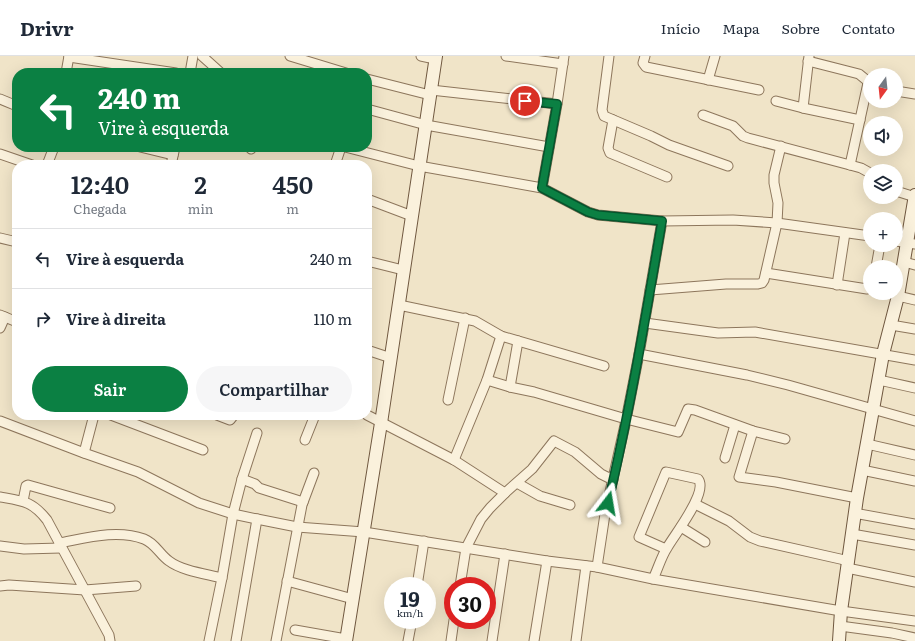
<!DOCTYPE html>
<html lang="pt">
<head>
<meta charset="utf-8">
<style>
  :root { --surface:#fff; --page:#f6f6f7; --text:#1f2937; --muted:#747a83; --line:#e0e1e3; --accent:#0b8043 }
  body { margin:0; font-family:Literata,serif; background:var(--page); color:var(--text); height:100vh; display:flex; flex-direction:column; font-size:15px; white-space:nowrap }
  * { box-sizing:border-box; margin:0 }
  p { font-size:13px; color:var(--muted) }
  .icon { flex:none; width:22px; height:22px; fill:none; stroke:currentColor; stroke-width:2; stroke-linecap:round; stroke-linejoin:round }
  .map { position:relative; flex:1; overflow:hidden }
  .details { position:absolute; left:12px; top:104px; width:360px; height:260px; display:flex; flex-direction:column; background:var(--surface); border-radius:16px; box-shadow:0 4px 16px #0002 }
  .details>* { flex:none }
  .top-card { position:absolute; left:12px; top:12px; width:360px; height:84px; border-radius:16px; box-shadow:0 4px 16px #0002; background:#0b8043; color:#fff; overflow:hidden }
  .needle { width:26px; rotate:195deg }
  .controls { position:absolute; left:863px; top:12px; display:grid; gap:8px }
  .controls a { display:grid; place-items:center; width:40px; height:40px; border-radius:50%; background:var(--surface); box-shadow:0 4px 16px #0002; font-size:20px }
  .speed { position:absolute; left:384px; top:521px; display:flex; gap:8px; font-size:20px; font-weight:700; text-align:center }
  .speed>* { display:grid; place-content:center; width:52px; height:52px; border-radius:50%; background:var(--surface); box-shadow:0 4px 16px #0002; line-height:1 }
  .speed small { font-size:10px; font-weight:400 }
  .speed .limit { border:6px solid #d22; background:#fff; color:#111 }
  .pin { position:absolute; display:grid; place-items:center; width:34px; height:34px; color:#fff; margin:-17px; border:2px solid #fff; border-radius:50%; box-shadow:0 1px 4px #0007 }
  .me { position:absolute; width:44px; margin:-22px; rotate:14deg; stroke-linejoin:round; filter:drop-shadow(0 0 3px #0008) }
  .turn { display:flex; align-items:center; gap:14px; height:84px; padding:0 20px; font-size:18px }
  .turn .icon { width:52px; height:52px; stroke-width:2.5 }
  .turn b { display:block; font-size:28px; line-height:34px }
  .eta { display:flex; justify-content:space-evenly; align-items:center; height:68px; text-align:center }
  .eta b { font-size:24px; font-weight:600; line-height:28px }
  .button { display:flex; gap:8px; margin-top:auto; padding:8px 20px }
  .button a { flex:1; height:46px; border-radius:24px; background:var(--accent); color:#fff; font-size:16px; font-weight:600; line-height:46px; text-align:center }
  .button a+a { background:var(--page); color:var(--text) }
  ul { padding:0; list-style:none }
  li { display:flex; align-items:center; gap:12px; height:60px; padding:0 20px; border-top:1px solid var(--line) }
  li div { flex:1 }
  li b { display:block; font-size:15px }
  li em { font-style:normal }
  header { display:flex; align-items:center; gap:24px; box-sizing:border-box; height:56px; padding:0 20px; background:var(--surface); border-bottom:1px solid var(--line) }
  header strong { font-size:19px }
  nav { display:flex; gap:22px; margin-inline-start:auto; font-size:14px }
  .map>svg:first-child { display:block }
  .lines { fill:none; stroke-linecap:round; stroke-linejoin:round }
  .street-casing { stroke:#8d765c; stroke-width:11 }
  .secondary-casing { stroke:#6f573f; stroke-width:14 }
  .street { stroke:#faf1dc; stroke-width:9 }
  .secondary { stroke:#faf1dc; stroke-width:12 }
  .route-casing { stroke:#07532c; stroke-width:10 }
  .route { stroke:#0b8043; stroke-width:7 }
</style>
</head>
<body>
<header>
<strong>Drivr</strong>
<nav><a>Início</a><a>Mapa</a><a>Sobre</a><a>Contato</a></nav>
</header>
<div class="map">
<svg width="915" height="585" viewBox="0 0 915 585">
  <rect width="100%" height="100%" fill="#f0e4c8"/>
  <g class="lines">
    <g class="street-casing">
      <g id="street">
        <path d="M202,0L221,17"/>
        <path d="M290,0L346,17"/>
        <path d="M421,0L435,3"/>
        <path d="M506,0L563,8"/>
        <path d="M609,0L602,54L604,60L651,80L669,89L728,110"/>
        <path d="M645,0L643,7L646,11L759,34"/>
        <path d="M69,1L176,17"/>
        <path d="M808,5L859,18L870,27"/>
        <path d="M66,17L69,0"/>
        <path d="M190,17L193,0"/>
        <path d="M367,23L430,39"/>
        <path d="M708,24L715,0"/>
        <path d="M431,34L557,48"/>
        <path d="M896,35L915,38"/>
        <path d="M0,43L17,50"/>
        <path d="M776,45L803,52L860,64"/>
        <path d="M803,52L809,0"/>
        <path d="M367,53L426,69L549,91"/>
        <path d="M703,59L733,70L743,80L748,82L850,109L861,112L870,117"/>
        <path d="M613,64L608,92L610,97L667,121"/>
        <path d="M140,91L173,99"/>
        <path d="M345,91L419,110L542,132L588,156L598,159L662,165L733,164L777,167L870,180"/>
        <path d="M251,93L252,91"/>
        <path d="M0,98L32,109"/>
        <path d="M47,109L54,91"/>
        <path d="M171,109L175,91"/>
        <path d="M335,109L341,91"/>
        <path d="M850,109L868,27"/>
        <path d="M542,132L557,48L564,0"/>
        <path d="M896,135L915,141"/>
        <path d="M367,143L412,160"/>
        <path d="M0,182L17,186"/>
        <path d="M896,185L915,188"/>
        <path d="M367,205L403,214"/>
        <path d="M904,206L915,209"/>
        <path d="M876,211L880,189"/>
        <path d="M766,217L867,233L870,232"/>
        <path d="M837,229L845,177"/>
        <path d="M650,234L726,228H758L762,227L764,224L777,167L778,147L774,127V119L781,90"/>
        <path d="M898,240L915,244"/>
        <path d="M399,249L475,265L501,280L604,310"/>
        <path d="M0,259L17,266"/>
        <path d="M645,267L718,277L755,276L915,304"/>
        <path d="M891,269L915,273"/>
        <path d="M0,272L5,261"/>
        <path d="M367,294L391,302"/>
        <path d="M639,298L747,319L788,329L915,365"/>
        <path d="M487,324L510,331L534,336L626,363L678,376L688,353L695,354L753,375L785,383"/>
        <path d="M879,324L915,332"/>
        <path d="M510,331L518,285"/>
        <path d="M448,344L465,262"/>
        <path d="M111,359L203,394"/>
        <path d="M217,359L230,364L234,359"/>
        <path d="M367,359L454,404L505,437"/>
        <path d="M0,365L84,397L138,416L199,447L233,458L257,463L297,471L364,476L547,505L597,511L653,523L841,555L915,565"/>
        <path d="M753,375L739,421L776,426L857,442"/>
        <path d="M305,384L315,359"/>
        <path d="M867,388L915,399"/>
        <path d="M84,397L94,359"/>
        <path d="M725,402L735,369"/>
        <path d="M454,404L487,324L501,280"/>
        <path d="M862,414L915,425"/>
        <path d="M242,423L255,428L259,432L303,446"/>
        <path d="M517,427L540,440L570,449"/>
        <path d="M0,441C23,445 32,445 47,464L109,579L110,585"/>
        <path d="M23,445L26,430L28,429L110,452"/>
        <path d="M695,448L729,465L750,481L760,485L849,505"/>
        <path d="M854,457L915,468"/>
        <path d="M681,471L705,486"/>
        <path d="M852,478L915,489"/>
        <path d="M59,487C86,482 117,473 144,483C155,487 160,499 169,505C182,515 207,518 222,522"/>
        <path d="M0,490L24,493L61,492"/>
        <path d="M597,511L605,458L625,369L639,298L662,165"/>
        <path d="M847,512L915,526"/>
        <path d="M653,523C658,513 661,501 667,492C674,479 709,436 698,423L666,416L639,481L666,493"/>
        <path d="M287,525L353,543"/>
        <path d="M0,530L9,529L85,534L136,530"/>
        <path d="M417,530L424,485"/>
        <path d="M460,530L466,492L481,463L490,452L505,437L532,413L554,385L575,396L601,418L613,424"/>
        <path d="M840,570L892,577L915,582"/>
        <path d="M295,574L346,583"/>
        <path d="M209,585L222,522L233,458L242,423L257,377"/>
        <path d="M236,585L257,463"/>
        <path d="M276,585L302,449L314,417"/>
        <path d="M408,585L412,564"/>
        <path d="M451,585L454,564"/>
        <path d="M492,585L505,498"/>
        <path d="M534,585L547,505"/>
        <path d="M576,585L586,510"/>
      </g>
    </g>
    <g class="secondary-casing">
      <g id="secondary">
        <path d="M346,585L381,367L436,0"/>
        <path d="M839,585L841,555L857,442L883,298L898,240L915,139"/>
      </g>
    </g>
    <use href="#street" class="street"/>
    <use href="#secondary" class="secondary"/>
  </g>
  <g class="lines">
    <g class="route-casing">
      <path id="route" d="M525,45L557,48L542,132L588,156L598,159L662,165C646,259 630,354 608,447"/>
    </g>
    <use href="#route" class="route"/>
  </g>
</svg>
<div class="controls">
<a><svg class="needle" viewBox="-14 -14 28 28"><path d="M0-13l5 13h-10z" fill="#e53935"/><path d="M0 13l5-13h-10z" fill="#747a83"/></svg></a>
<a><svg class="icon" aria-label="sound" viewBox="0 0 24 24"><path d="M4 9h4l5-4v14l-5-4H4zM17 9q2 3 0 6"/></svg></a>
<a><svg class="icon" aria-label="layers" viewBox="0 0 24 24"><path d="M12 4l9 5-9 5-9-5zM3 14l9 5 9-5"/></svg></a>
<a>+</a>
<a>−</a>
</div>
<div class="speed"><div>19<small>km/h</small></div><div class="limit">30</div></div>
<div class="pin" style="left:525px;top:45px;background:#d93025"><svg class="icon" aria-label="arrive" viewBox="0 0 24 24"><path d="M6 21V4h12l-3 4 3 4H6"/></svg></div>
<svg class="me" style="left:608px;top:447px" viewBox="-20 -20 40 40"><path d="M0-17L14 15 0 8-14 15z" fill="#0b8043" stroke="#fff" stroke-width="4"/></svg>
<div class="top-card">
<div class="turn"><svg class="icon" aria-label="left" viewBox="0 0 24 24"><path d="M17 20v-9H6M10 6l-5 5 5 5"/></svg><div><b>240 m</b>Vire à esquerda</div></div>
</div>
<section class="details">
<div class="eta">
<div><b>12:40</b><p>Chegada</p></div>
<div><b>2</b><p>min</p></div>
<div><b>450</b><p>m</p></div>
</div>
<ul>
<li><svg class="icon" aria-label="left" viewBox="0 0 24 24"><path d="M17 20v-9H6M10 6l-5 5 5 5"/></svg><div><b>Vire à esquerda</b></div><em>240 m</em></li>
<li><svg class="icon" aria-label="right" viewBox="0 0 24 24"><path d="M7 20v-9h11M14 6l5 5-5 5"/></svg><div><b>Vire à direita</b></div><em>110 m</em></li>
</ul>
<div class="button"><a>Sair</a><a>Compartilhar</a></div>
</section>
</div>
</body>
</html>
